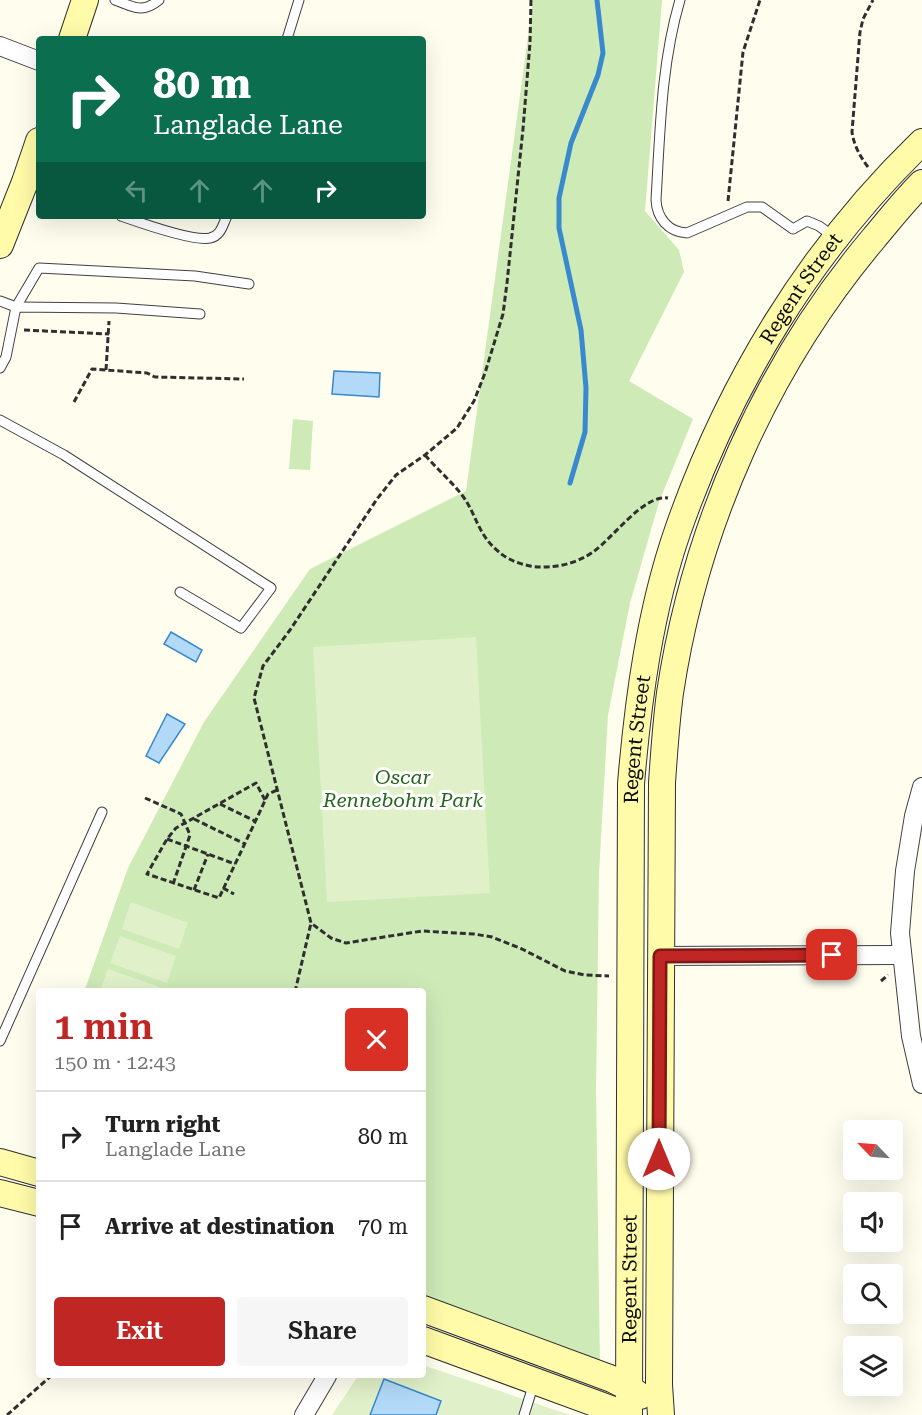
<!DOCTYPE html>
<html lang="en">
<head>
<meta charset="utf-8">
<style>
  :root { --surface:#fff; --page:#f6f6f6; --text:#222; --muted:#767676; --line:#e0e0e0; --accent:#bf2624 }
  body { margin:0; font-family:"Roboto Serif",serif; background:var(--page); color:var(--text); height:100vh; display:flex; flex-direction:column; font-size:22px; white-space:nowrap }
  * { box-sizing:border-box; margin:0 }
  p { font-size:20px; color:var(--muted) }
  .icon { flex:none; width:33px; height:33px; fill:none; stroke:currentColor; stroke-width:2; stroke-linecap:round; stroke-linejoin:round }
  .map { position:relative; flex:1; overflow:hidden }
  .side { position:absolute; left:36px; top:988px; width:390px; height:390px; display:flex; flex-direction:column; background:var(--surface); border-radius:6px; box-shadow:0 6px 24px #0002 }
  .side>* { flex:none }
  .guide { position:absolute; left:36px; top:36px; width:390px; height:183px; border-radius:6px; box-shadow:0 6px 24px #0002; background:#0b6e4f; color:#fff; overflow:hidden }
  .needle { width:39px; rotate:295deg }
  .buttons { position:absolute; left:843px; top:1120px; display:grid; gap:12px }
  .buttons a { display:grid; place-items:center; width:60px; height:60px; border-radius:6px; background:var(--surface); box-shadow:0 6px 24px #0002; font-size:30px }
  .pin { position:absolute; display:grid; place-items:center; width:51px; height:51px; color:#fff; margin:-26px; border-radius:12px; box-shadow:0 3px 9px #0006 }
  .me { position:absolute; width:66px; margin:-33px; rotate:0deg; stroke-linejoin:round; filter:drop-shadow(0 0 4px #0008) }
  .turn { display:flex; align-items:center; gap:21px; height:126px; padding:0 18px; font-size:27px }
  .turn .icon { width:78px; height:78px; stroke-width:2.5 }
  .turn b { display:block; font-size:42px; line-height:51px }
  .lanes { display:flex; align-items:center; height:57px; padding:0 18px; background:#0003; justify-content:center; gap:30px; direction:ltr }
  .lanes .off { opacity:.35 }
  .round { display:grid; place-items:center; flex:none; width:63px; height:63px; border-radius:6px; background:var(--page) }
  .overview { display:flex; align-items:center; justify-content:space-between; height:102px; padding:0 18px }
  h1 { font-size:36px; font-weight:600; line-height:45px; color:var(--accent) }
  .button { display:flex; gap:12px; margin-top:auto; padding:12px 18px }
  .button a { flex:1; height:69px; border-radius:6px; background:var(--accent); color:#fff; font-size:24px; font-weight:600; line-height:69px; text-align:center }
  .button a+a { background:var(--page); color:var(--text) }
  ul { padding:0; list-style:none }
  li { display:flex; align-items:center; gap:18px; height:90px; padding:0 18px; border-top:2px solid var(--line) }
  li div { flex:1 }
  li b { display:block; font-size:22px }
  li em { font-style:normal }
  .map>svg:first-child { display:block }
  .green { fill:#ceeab7 }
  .pitch { fill:#e0f1c9 }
  .water { fill:#b2d9f7; stroke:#3889ce; stroke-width:1.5 }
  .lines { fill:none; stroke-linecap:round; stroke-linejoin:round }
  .stream { stroke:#3889ce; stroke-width:5 }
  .lane-casing { stroke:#404040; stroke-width:11 }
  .street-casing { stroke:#404040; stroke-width:20 }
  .secondary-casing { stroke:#2f2f2f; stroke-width:28 }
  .path { stroke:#2f2f2f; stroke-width:3; stroke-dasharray:6 3; stroke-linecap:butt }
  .lane { stroke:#fff; stroke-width:9 }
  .street { stroke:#fff; stroke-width:18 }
  .secondary { stroke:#fffba9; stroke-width:26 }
  .route-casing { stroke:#7c1917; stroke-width:15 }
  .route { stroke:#bf2624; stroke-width:10 }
  .labels { text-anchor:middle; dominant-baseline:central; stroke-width:6; stroke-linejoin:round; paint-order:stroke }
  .street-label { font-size:20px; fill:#0d0d0d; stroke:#fff }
  .park-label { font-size:20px; font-style:italic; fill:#28661d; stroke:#fff }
</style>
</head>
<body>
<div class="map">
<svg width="922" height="1415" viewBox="0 0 922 1415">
  <rect width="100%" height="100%" fill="#fffdee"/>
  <g class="green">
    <path d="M533,0H662L645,211L679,250L684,272L629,381L693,419L659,502L630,603L608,715L599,873L596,1089L600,1366L423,1301V992H84L128,868L204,722L310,569L466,491Z"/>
    <path d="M293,419L313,421L310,470L289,469Z"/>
  </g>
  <g class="pitch">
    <path d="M476,637L490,893L327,902L313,647Z"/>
    <path d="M131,902L188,923L179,949L122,929Z"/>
    <path d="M120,936L176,956L167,983L110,963Z"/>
    <path d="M108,969L165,989L164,991H100Z"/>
    <path d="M423,1365L570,1415H332L358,1376H423Z"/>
  </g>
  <g class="water">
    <path d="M334,371L380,373L379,397L332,394Z"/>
    <path d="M171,632L202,650L196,662L164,644Z"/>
    <path d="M167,714L185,724L159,763L146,756Z"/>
    <path d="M384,1379L441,1401L436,1415H370Z"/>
  </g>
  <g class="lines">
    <path class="stream" d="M570,483L585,432L586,388L581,330L559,228V198L571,143L598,75L603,53L597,0"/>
    <g class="lane-casing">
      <g id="lane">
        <path d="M115,0C134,7 142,14 159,0"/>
        <path d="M680,0C661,64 660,133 656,200C657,218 668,232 687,233L747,207H762L793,229L807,221L819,226L834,237"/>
        <path d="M287,39L299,0"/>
        <path d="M121,216C138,222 194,242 210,238C221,236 223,224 227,216"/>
        <path d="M0,301L16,307L39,268L195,276L249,284"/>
        <path d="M0,368L6,357L16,307L116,308L200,314"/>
        <path d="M0,420L64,455L271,588L241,628L180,592"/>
        <path d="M0,1041L102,812"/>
        <path d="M524,1415L534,1383"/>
      </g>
    </g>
    <g class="street-casing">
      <g id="street">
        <path d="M0,46L39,61"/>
        <path d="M922,787L914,816L905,871L900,933L911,1036L922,1084"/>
        <path d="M660,956L901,955"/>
        <path d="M304,1415L327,1376"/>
      </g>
    </g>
    <g class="secondary-casing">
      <g id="secondary">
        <path d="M72,39L85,0"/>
        <path d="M0,245L25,182L39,141"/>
        <path d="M0,1162L39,1173"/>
        <path d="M0,1193L39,1203"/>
        <path d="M423,1309L612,1379L628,1387L640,1396"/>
        <path d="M423,1340L627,1415"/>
        <path id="s1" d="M629,1415L631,784C638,700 650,610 678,530C729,384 810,250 922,142"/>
        <path d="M661,1415L659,1385L662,783C664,753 666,723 670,693C695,527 766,366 874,238C890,219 905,200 922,183"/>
      </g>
    </g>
    <g class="path">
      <path d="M531,0L530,43L523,129L507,283L503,314L485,373L474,401L457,428L425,455L396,475L377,499L290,630L263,666L254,698L311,923L331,938L346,943L422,931L474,934L492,937L522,949L565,971L585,975L609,976"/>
      <path d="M868,167C860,156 854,146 852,132L860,32L863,19L873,0"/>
      <path d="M728,201L743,52L760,0"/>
      <path d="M24,330L109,334"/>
      <path d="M106,370L109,321"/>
      <path d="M74,402L92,369L147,373L155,377L244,379"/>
      <path d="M425,455C437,469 451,481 462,495C477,515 477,534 499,552C509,561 527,567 541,567C560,567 577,563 593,552C613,538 644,494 668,498"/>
      <path d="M145,798L181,814L190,835L173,884"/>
      <path d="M265,800L256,783L176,828L167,839L147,874L219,898C235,864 252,829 268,794L277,790"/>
      <path d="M220,804L255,821"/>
      <path d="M194,819L245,844"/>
      <path d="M167,839L235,864"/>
      <path d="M223,888L234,894"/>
      <path d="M194,890L208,854"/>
      <path d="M881,981L888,975"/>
      <path d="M295,992L311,923"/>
      <path d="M38,1347L39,1348"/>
      <path d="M7,1415L51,1376"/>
    </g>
    <use href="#lane" class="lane"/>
    <use href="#street" class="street"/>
    <use href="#secondary" class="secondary"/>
  </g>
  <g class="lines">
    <g class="route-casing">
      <path id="route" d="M659,1159L660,956L832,955"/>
    </g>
    <use href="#route" class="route"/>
  </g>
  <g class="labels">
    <g class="street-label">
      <text stroke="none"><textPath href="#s1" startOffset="1162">Regent Street</textPath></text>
      <text stroke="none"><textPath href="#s1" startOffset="676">Regent Street</textPath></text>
      <text stroke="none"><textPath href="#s1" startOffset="136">Regent Street</textPath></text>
    </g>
    <g class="park-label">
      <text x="403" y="777">Oscar<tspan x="403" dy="23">Rennebohm Park</tspan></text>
    </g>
  </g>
</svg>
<div class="buttons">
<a><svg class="needle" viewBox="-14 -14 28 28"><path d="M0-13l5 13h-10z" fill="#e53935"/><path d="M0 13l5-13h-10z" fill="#767676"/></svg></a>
<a><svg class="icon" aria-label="sound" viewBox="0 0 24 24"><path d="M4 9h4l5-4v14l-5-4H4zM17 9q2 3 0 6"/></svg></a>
<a><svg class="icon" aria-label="search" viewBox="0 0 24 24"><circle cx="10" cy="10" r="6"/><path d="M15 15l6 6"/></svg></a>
<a><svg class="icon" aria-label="layers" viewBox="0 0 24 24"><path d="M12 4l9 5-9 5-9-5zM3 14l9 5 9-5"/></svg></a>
</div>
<div class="pin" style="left:832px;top:955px;background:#d93025"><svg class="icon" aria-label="arrive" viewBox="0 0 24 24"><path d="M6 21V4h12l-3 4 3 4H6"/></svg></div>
<svg class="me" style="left:659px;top:1159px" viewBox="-20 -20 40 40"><circle r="19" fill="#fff"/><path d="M0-13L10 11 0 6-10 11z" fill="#bf2624"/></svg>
<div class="guide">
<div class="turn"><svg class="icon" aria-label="right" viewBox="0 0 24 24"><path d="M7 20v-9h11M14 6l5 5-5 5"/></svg><div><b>80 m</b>Langlade Lane</div></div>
<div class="lanes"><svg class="icon off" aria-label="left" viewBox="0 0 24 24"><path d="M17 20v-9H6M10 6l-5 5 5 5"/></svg><svg class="icon off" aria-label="ahead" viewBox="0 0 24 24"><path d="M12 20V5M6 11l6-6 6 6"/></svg><svg class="icon off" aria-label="ahead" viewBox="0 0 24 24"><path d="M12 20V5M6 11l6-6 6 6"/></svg><svg class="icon" aria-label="right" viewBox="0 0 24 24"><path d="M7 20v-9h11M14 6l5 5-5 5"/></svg></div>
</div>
<section class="side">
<div class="overview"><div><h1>1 min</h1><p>150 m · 12:43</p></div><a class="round" style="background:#d93025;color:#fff"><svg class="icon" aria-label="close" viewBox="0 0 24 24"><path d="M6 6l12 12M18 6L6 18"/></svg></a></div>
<ul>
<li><svg class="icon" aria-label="right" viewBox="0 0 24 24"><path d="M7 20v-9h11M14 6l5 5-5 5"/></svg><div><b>Turn right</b><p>Langlade Lane</p></div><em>80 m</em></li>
<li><svg class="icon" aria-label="arrive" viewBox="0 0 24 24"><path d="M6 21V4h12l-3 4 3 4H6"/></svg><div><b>Arrive at destination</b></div><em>70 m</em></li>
</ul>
<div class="button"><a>Exit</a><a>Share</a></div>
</section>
</div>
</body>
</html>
